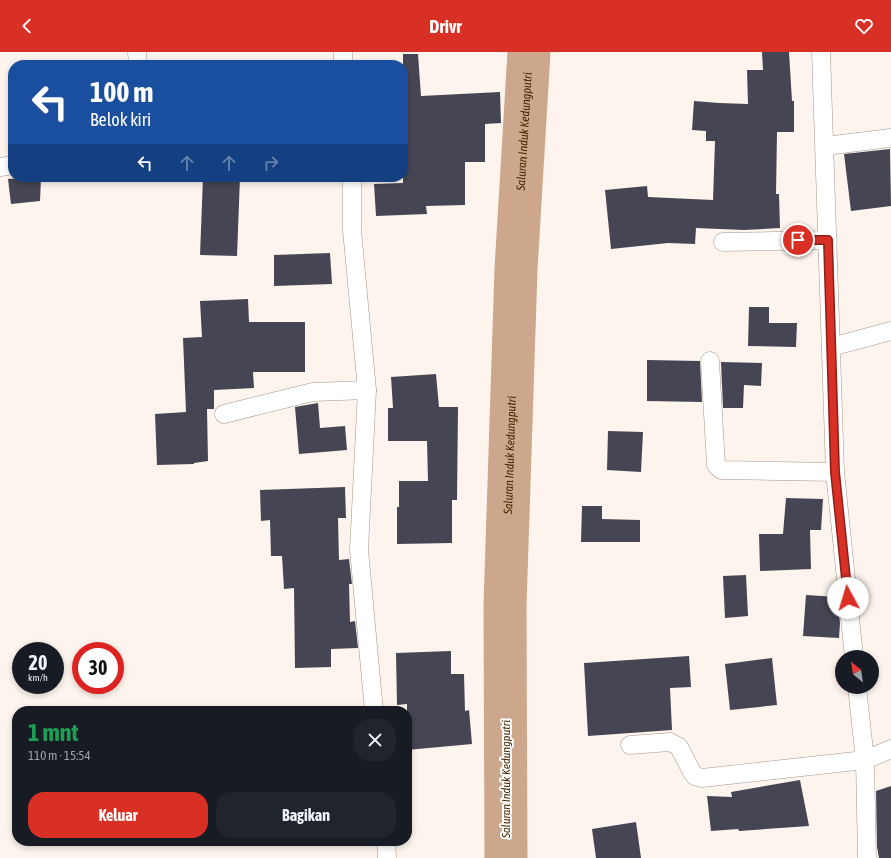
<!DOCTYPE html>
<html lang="id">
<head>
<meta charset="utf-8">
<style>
  :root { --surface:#171b24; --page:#20242c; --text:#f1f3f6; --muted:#9ea1a6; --accent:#d93025 }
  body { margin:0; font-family:"Asap Condensed",sans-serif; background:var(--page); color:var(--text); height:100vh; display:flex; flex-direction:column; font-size:15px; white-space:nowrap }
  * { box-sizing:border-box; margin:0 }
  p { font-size:13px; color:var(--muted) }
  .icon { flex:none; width:22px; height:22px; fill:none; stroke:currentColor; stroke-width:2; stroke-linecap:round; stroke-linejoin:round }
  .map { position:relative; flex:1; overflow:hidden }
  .drawer { position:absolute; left:12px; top:654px; width:400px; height:140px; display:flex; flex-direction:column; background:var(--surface); border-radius:16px; box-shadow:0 2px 6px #0003 }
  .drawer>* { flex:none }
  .banner { position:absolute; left:8px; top:8px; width:400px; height:122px; border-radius:16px; box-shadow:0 2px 6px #0003; background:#1a4fa0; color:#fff; overflow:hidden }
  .needle { width:26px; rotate:330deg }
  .fabs { position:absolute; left:835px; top:598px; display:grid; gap:8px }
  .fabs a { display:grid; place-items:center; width:44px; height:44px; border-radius:50%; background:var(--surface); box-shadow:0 2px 6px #0003; font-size:20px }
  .speed { position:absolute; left:12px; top:590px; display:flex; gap:8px; font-size:20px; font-weight:700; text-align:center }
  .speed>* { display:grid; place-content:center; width:52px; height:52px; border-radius:50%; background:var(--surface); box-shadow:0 2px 6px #0003; line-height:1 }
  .speed small { font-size:10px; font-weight:400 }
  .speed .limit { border:6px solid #d22; background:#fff; color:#111 }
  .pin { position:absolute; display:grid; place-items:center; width:34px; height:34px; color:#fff; margin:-17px; border:2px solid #fff; border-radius:50%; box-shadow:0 1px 4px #0007 }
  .me { position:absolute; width:44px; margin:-22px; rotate:354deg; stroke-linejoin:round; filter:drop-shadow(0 0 3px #0008) }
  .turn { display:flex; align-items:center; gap:14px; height:84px; padding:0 16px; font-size:18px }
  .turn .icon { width:52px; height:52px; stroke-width:2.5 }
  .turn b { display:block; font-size:28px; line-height:34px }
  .lanes { display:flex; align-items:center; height:38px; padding:0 16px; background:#0003; justify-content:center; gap:20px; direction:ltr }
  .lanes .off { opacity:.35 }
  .round { display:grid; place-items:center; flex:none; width:42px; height:42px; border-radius:16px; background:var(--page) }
  .head { display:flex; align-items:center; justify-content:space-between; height:68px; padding:0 16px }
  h1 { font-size:24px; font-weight:700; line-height:30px; color:#1e9e55 }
  .primary-button { display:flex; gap:8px; margin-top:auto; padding:8px 16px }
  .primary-button a { flex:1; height:46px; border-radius:16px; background:var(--accent); color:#fff; font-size:16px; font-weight:700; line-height:46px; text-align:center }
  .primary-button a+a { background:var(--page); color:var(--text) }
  header { display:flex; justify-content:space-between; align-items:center; height:52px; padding:0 16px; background:var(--accent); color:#fff; font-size:18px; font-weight:700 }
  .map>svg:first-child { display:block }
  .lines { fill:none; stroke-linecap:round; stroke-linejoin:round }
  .river { stroke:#cca78b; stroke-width:43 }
  .building { fill:#454553 }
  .minor-casing { stroke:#a3958a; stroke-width:19 }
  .minor { stroke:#fff; stroke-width:18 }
  .route-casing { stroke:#8d1f18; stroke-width:10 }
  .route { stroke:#d93025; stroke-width:7 }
  .labels { text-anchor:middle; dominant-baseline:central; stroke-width:4; stroke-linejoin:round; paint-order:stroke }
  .water-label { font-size:12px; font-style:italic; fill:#482401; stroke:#fff }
</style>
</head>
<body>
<header><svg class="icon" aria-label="back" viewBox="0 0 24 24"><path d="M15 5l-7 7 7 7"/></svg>Drivr<svg class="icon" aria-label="heart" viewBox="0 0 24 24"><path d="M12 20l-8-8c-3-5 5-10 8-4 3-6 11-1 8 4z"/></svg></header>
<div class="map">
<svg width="891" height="806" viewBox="0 0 891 806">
  <rect width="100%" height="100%" fill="#fdf4ed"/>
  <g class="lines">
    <path class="river" id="s1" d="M506,806L505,554L516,217L529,0"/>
  </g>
  <g class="building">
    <path d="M762,0H789L792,49H794V80H777L776,142H779L780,176L744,178L696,176L695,192L668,191L611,197L605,138L647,134L648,145L713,148L715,89H706V79L692,78L694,49L719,51L748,52L747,18H763Z"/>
    <path d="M403,2H418L421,44L500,40L501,71L485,72V110H465V153L426,154L427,162L376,164L374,132L403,131Z"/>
    <path d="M890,97L891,154L851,159L844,102Z"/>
    <path d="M41,125L40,149L11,152L8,127Z"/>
    <path d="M203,125H240L237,204L200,203Z"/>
    <path d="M330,201L332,232L274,234V203Z"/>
    <path d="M248,247L249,270H305V320H253L254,336L214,338V357H207L208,409L194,411V412L157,413L155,362L186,360L183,286L202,285L200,249Z"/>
    <path d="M749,255H769V271H797L796,295L748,294Z"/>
    <path d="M647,308L700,309L702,350L647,349Z"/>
    <path d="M721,310L762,311L761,334L744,333L743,356H723Z"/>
    <path d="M436,322L439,355H458L457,448H452V491L397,492V455H399V429H428L427,389H388V356H393L391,325Z"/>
    <path d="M318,351L320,376L345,374L347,398L299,402L295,355Z"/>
    <path d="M608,379L643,380L641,420L607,418Z"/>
    <path d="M345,435L346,466H338L339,508L349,507L352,532H349L350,570L355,569L358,596L331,597V615L295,616L294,536L284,537L282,504H271L270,468L261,469L260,438Z"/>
    <path d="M786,446L823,447L821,478H810L811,517L760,519L759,482H783Z"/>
    <path d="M582,454H602V467L640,468V490H581Z"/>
    <path d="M746,523L748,564L725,566L723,524Z"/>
    <path d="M806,543L837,545L840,571L839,586L803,584Z"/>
    <path d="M451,599V622H464L465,659L469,658L472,692L407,698V652L397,653L396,601Z"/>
    <path d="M689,604L691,635L670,636L672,678L588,684L584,611Z"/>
    <path d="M772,606L777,653L730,658L725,612Z"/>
    <path d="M800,728L809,774L739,779L738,777L711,779L707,744L732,745L731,740Z"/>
    <path d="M891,734V806H879L877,795L876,739Z"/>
    <path d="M636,770L641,806H596L592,777Z"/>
  </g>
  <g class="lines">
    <g class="minor-casing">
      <g id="minor">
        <path d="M137,0L138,13"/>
        <path d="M821,0L835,420L854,605"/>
        <path d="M343,13V0"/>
        <path d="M825,94L891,86"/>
        <path d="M0,115L13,113"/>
        <path d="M352,125V178L367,338L359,498L374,659"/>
        <path d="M723,190L828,188"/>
        <path d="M831,295L891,279"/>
        <path d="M710,309L716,413L721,418L835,420"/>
        <path d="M224,362L313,340L367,338"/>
        <path d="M630,693L670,690L679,695L692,720L695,724L702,726L865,708L857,635"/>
        <path d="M386,789L387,806"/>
        <path d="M867,806L865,708L891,697"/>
      </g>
    </g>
    <use href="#minor" class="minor"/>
  </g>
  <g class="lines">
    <g class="route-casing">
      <path id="route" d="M798,188H828L835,420L848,546"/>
    </g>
    <use href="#route" class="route"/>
  </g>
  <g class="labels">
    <g class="water-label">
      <text stroke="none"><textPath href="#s1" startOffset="727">Saluran Induk Kedungputri</textPath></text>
      <text stroke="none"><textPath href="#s1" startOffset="403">Saluran Induk Kedungputri</textPath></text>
      <text transform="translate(506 727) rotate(-90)">Saluran Induk Kedungputri</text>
    </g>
  </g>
</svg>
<div class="fabs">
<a><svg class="needle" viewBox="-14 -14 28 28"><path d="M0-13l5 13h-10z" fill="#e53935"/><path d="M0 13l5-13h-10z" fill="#9ea1a6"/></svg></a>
</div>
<div class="speed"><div>20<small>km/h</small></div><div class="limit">30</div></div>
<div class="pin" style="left:798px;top:188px;background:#d93025"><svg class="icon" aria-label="arrive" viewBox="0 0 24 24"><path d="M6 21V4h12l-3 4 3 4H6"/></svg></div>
<svg class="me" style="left:848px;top:546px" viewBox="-20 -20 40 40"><circle r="19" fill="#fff"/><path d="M0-13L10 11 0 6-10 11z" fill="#d93025"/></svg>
<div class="banner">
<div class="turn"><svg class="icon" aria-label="left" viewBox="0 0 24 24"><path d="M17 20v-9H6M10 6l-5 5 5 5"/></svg><div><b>100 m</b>Belok kiri</div></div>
<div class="lanes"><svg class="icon" aria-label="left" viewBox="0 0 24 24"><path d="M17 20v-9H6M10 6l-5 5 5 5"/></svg><svg class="icon off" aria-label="ahead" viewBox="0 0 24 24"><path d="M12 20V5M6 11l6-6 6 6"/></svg><svg class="icon off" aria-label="ahead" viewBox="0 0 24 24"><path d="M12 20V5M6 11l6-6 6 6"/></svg><svg class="icon off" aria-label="right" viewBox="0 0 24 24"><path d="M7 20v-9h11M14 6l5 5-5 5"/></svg></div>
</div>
<section class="drawer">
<div class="head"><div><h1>1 mnt</h1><p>110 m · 15:54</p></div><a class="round"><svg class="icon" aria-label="close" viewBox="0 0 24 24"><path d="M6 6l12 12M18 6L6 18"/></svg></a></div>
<div class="primary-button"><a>Keluar</a><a>Bagikan</a></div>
</section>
</div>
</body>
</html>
